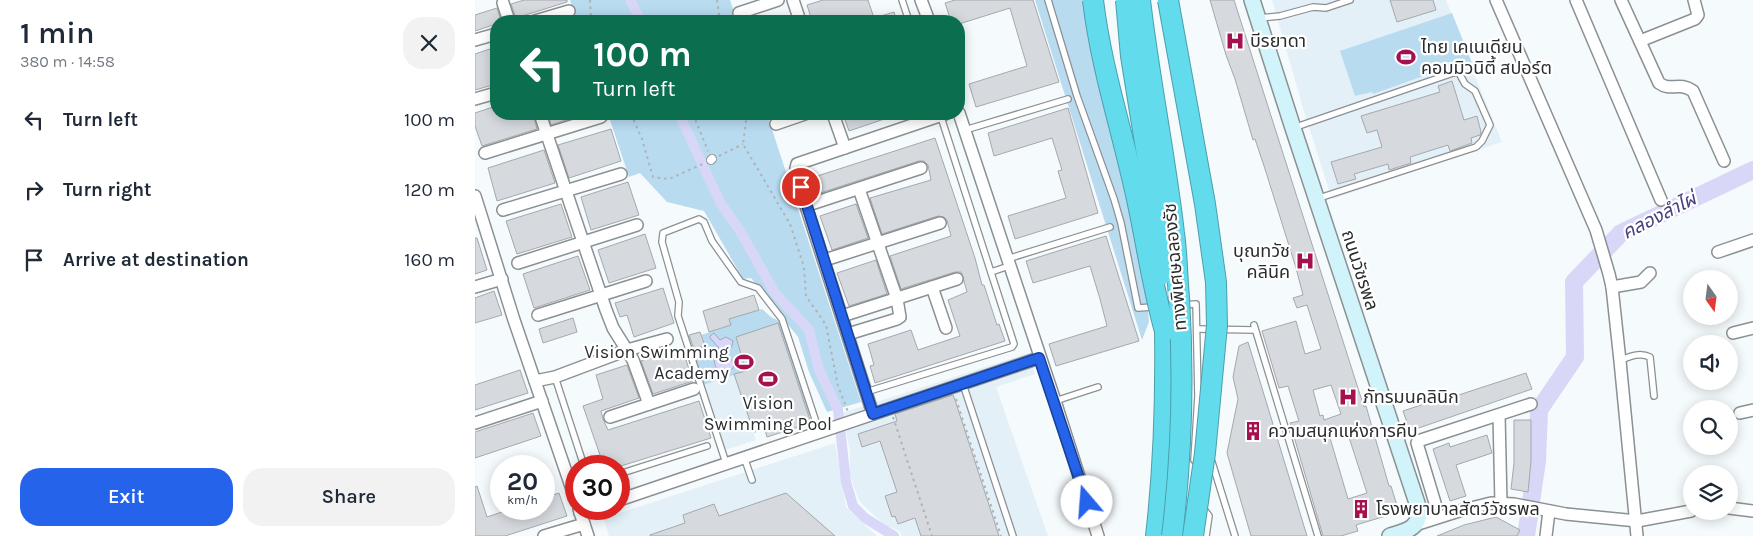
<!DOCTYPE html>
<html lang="en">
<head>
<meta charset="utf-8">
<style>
  :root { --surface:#fff; --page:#f2f2f3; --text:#1f2937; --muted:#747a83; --accent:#2563eb }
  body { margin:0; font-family:Karla,"Noto Sans Thai",sans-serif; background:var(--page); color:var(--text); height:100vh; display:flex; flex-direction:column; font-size:19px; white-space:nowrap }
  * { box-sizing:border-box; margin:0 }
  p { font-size:16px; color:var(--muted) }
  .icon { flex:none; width:28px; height:28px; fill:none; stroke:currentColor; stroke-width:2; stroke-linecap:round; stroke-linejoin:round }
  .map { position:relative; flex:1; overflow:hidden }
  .sheet { display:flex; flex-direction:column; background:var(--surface); width:475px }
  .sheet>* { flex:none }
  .top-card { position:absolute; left:15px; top:15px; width:475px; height:105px; border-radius:20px; box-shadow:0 2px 12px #0003; background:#0b6e4f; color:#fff; overflow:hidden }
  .needle { width:32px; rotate:166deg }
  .buttons { position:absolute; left:1208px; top:270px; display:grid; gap:10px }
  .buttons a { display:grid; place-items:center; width:55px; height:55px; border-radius:50%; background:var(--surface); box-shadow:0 2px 12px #0003; font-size:25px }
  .speed { position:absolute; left:15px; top:455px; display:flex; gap:10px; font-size:25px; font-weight:700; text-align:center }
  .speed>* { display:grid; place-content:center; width:65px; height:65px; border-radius:50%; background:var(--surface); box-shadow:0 2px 12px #0003; line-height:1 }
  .speed small { font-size:12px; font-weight:400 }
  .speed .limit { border:8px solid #d22; background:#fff; color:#111 }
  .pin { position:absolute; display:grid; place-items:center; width:42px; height:42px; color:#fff; margin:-21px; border:2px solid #fff; border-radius:50%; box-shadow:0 1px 5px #0007 }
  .me { position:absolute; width:55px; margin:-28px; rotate:342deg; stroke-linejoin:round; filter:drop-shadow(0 0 4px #0008) }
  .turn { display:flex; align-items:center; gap:18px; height:105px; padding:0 20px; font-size:22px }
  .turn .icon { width:65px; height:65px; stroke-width:2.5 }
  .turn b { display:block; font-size:35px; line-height:42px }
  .round { display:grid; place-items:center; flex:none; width:52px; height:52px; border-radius:20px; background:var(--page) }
  .overview { display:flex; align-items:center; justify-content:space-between; height:85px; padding:0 20px }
  h1 { font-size:30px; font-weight:600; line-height:38px }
  .cta { display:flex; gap:10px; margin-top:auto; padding:10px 20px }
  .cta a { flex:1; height:58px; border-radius:20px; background:var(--accent); color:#fff; font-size:20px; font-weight:600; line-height:58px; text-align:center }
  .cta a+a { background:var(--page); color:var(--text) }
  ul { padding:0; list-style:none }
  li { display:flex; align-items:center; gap:15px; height:70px; padding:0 20px }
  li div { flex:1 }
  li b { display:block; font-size:19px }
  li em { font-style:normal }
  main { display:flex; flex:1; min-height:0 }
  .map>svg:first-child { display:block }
  .built { fill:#e4f0f8 }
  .green { fill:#b8dbf0 }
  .water { fill:#d8d7f8; stroke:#a4a4bb }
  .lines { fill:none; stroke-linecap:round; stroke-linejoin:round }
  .canal { stroke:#d8d7f8; stroke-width:10 }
  .river { stroke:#d8d7f8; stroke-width:18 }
  .building { fill:#d6d9de; stroke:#a5a8ac; fill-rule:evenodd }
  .service-casing { stroke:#8b9093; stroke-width:8 }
  .pedestrian-casing { stroke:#8b9093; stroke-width:10 }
  .minor-casing { stroke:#8b9093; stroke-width:14 }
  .secondary-casing { stroke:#8b9093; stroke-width:18 }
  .motorway-casing { stroke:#4e9eaa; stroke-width:22 }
  .path { stroke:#afb2b5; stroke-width:2; stroke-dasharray:2.5 4; stroke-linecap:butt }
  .service { stroke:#fff; stroke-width:5.5 }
  .pedestrian { stroke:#fff; stroke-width:8 }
  .minor { stroke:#fff; stroke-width:11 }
  .secondary { stroke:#d0f4fa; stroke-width:15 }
  .motorway { stroke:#62dbed; stroke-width:20 }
  .motorway-bridge-casing { stroke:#4e9eaa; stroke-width:22; stroke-linecap:butt }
  .motorway-bridge { stroke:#62dbed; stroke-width:20 }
  .route-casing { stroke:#184099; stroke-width:12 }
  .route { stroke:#2563eb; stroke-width:9 }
  .labels { text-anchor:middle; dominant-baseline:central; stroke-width:4.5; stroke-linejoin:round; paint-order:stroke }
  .poi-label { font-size:18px; fill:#2a2c2d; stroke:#fff; text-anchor:start }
  .street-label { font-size:18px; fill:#2a2c2d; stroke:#fff }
  .water-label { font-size:19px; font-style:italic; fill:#463e7f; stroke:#fff }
</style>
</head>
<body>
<main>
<section class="sheet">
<div class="overview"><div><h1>1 min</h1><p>380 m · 14:58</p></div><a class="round"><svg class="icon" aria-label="close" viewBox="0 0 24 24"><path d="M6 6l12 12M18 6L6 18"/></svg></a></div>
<ul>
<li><svg class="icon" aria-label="left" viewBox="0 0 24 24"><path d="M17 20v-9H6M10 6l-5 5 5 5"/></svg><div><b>Turn left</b></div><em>100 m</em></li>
<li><svg class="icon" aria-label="right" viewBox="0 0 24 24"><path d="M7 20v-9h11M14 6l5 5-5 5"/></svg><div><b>Turn right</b></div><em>120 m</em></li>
<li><svg class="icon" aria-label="arrive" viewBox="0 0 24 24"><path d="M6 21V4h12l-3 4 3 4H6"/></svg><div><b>Arrive at destination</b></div><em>160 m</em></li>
</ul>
<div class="cta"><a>Exit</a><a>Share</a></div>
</section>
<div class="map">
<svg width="1278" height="536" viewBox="0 0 1278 536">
  <rect width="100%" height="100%" fill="#f5fafd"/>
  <g class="built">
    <path d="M797,0H971L997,63L995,64L1027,142L857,199L830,115Z"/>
    <path d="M553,353L560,374L521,387L573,536H427L424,531L410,525L389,506L384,500L375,476V451L367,413Z"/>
    <path d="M259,374L281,440L250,450L228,385Z"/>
    <path d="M360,443L371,507L402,536H134L129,518Z"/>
  </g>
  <g class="green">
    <path d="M95,0H255L262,21H102Z"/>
    <path d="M560,0H609L639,141L670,277L674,322L667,340Z"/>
    <path d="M977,13L997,63L958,75L957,73L898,94L897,92L880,96L865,51Z"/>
    <path d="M133,114H292L386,402L352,412L334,372L323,337L276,278L268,279L229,211L192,202L165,173L154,177Z"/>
    <path d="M287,309L296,317L306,322L335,415L279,433L259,375L228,385L215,350L230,346L226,335L255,325L254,319Z"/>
  </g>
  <path class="water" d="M239,333L245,340L251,337L258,341L257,346L252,353L259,364L258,368L253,373L245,372C236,364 240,357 244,348L235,338V336Z"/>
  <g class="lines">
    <g class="canal">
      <path d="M155,0L166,21"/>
      <path d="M204,114L246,204L265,231L300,293L334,330L344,370L363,410L371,482L378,506L390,518L419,536"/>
    </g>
    <path class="river" d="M1051,536L1062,461L1064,410L1100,357L1099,282L1146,233L1278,170"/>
  </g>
  <g class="building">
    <path d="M49,0H92V2L41,18L36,4Z"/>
    <path d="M348,0H393L399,18L419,12L422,21H337L332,5Z"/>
    <path d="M480,0H558L584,82L501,107L494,84L552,66L535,8L484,24V21H476L470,3Z"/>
    <path d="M735,0H759L889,407L891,406L914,486H916L924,512L881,525L883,531L866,536H848L815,423L824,421L813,386L804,388L787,331L821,321L830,354L846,349L832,305L822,308L818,298L828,295L821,268L790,169L780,139L778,140L760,79L751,55ZM856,385L866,414L849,420L848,415L845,416L838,390ZM870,425L892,493L873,499L853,431Z"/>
    <path d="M915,0H958L961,10L922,22Z"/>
    <path d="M22,8L26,21H21V24L0,31V15Z"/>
    <path d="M21,47V84L0,90V54Z"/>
    <path d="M977,81L989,120L1002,116L1006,132L1005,135L996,138L997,143L975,151L973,145L935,157L936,163L914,170L913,164L879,174L881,179L863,184L856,162L907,147L902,130L892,133L886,116L965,92L963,86Z"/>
    <path d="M21,106V114H58L62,129L7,146L0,126V113Z"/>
    <path d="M593,108L623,213L540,239L533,216L591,198L583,171L587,170L577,138L519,156L513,133Z"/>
    <path d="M73,114H106V115L76,125Z"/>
    <path d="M368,114H421V115L374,131Z"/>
    <path d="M136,129L146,161L94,178L83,145Z"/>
    <path d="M460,138L500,258L507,285H509L522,325L524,324L530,341L400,383L395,366L399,365L393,344L436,330L443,350L485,336L473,300L492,292L487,274L486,272H480L426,289L415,256L476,236L472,220L469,217L463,216L407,234L395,198L456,180L453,165L449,161H444L339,195L333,179Z"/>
    <path d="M69,150L80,183L22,201L13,168Z"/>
    <path d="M153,182L164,215L116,230L106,197Z"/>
    <path d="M86,204L97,237L42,254L31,221Z"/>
    <path d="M381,204L393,238L357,250L345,216Z"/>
    <path d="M170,234L181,268L134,283L123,250Z"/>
    <path d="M631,236L664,341L581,366L574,344L632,326L625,299L615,266L558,283L551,261Z"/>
    <path d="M0,238H2L12,270L0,274Z"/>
    <path d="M103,256L115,290L59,308L48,274Z"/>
    <path d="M401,260L412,294L374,306L362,273Z"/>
    <path d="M188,288L199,323L159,337L152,315L145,317L140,303Z"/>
    <path d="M19,291L27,315L0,323V298Z"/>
    <path d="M279,295L284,310L254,319L256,325L234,332L228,311Z"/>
    <path d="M98,318L102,332L68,343L64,329Z"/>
    <path d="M303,323L336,423L292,437L287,420L276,424L259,374L271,371L261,337Z"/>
    <path d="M225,332L230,346L219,349L214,335Z"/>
    <path d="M773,342L832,536H776L752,453L763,399L758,377L764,346Z"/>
    <path d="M207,348L218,381L178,394L166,361Z"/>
    <path d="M152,365L164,398L126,411L128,419L133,430L224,401L236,438L146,466H124L121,457L125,455L108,406L128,399L121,375Z"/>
    <path d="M45,370L53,393L0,410V385Z"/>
    <path d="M1051,373L1057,389L935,431L928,411L958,401L959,403Z"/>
    <path d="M478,395L480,400L524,536H446L440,518L423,524L420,516L417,517L410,496L422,492L405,441L387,447L383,434L422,421L420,414Z"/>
    <path d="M58,413L66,436L0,458V432Z"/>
    <path d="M1039,420H1056V461L1053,492L1036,489L1039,463Z"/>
    <path d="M1012,435L1017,453L981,465L991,496L975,501L958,449L974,443L975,447Z"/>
    <path d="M2,486L12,517L36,509H69V498L84,493L92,516L30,536H0V487Z"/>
    <path d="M311,493L360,536H175V535L210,523L208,515L239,504L244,516Z"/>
    <path d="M1021,517L1045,530L1042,536H962L989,525Z"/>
  </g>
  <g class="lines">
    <g class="service-casing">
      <g id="service">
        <path d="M427,0L434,21"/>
        <path d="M573,0L602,96L639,199L646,223L663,308L721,304L723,396L719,460"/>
        <path d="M785,18L805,16L838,7L851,8L875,0"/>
        <path d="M818,128L978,73H984L990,84L1000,91L1015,125L1007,141L1001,147L841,199"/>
        <path d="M490,130L593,99"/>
        <path d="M532,259L635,227"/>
        <path d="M516,272L534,266"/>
        <path d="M779,325L843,536"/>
        <path d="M722,329L780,330"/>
        <path d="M1145,361C1154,356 1165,352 1175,357L1179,396"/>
        <path d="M80,377L109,466"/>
        <path d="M488,384L538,536"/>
        <path d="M391,392L537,347L539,344L465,114"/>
        <path d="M580,401L623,387"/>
        <path d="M269,457L277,480"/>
        <path d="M736,459L760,536"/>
        <path d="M251,463L203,316L204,302L187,242L188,233L224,219L229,222L237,241L266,282L283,288L307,319L344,431"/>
        <path d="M144,474L232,446"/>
        <path d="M728,508L734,516L731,536"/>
      </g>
    </g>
    <g class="pedestrian-casing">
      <path id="pedestrian" d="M236,160L237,159"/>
    </g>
    <g class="minor-casing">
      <g id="minor">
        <path d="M318,0L325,21"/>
        <path d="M446,0L454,21"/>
        <path d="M1021,0L1121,230L1134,274L1137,287L1145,361L1162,536"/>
        <path d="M1101,0L1186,200"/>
        <path d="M1146,0L1184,83C1196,92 1204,81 1218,91L1249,161"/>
        <path d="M28,3L34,21"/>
        <path d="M264,13L303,0"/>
        <path d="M60,21L94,11"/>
        <path d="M0,40L21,34"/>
        <path d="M1165,41L1220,19L1223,15L1219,0"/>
        <path d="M0,99L21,93"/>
        <path d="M484,113L580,401L623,536"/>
        <path d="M65,114L131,310L138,328L158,360L174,404"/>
        <path d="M358,114L370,148"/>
        <path d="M301,124L330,114"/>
        <path d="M10,153L126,117"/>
        <path d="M0,196L39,320L101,501"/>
        <path d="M336,204L446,168"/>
        <path d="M28,210L146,174"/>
        <path d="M1243,252L1278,240"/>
        <path d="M356,258L465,223"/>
        <path d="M43,263L162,225"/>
        <path d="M0,287L27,279"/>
        <path d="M457,287L471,328"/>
        <path d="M1137,287L1166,282L1175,273"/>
        <path d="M63,315L171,281"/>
        <path d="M367,316L482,279"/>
        <path d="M1258,333L1278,328"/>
        <path d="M373,334L422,319L425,317L422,299L384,189"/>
        <path d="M60,381L80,377L152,350L192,339"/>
        <path d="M1265,413L1278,410"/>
        <path d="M398,414L331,206L321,168L322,164L470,114"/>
        <path d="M1024,415L1026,504"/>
        <path d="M135,417L219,389"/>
        <path d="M0,423L67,401"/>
        <path d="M144,500L564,358"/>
        <path d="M960,503L942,443L943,441L1056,404"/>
        <path d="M1254,508L1278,511"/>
        <path d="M104,509L113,536"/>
        <path d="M105,513L118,509"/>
        <path d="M940,525L984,511L1016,503L1039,504L1091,514L1162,521L1216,511"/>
        <path d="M69,536L109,524"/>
        <path d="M1071,536L1074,511"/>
      </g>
    </g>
    <g class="secondary-casing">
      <path id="secondary" d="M777,0L818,128L944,509C945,529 931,531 915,536"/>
    </g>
    <g class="motorway-casing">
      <path id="motorway" d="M681,536C689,467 691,399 690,331"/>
    </g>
    <g class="path">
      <path d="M115,0L116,19L118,21"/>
      <path d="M242,0L245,21"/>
      <path d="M156,114L167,139L178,177L194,179L230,163"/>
      <path d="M218,114L233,151"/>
      <path d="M272,114L268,144L315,224L329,267L331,296L351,325L363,386L373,412"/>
      <path d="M244,156L268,144"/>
      <path d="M481,399L526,536"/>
      <path d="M418,417L457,536"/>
    </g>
    <use href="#service" class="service"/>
    <use href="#pedestrian" class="pedestrian"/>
    <use href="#minor" class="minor"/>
    <use href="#secondary" class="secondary"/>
    <use href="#motorway" class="motorway"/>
    <g class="motorway-bridge-casing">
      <g id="motorway-bridge">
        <path d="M618,0C626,69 649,136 663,204C672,246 678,289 690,331"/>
        <path d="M651,0L656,56L680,205L688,274"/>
        <path d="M665,0C674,78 690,155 699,233C702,254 702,276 704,297C709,379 707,455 697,536"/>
        <path d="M693,0L730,204L741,282L742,325L730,453L718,536"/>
      </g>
    </g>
    <use href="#motorway-bridge" class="motorway-bridge"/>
  </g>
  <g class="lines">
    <g class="route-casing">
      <path id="route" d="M326,187L398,414L564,358L612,502"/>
    </g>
    <use href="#route" class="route"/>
  </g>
  <defs>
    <g id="hospital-bare" transform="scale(1.5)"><path d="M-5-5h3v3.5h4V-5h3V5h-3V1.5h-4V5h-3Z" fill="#a5114e" stroke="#fff" stroke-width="2.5" paint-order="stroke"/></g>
    <g id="stadium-bare" transform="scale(1.5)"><path d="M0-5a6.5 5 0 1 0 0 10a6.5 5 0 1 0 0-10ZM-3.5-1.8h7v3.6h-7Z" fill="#a5114e" stroke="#fff" stroke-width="2.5" paint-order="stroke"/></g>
    <g id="building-bare" transform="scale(1.5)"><path d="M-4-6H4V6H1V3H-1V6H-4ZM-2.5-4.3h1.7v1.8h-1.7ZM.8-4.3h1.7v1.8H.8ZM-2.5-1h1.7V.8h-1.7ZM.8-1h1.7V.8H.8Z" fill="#a5114e" stroke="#fff" stroke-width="2.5" paint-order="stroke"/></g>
  </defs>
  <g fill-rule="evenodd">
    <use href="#hospital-bare" x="760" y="41"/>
    <use href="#stadium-bare" x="931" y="57"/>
    <use href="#hospital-bare" x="830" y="261"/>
    <use href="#stadium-bare" x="269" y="362"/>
    <use href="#stadium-bare" x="293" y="379"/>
    <use href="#hospital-bare" x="873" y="397"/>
    <use href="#building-bare" x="778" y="431"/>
    <use href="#building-bare" x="886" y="509"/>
  </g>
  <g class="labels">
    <g class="poi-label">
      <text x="775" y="41">บีรยาดา</text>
      <text x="946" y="47">ไทย เคเนเดียน<tspan x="946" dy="21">คอมมิวนิตี้ สปอร์ต</tspan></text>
      <text x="815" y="251" text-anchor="end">บุณทวัช<tspan x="815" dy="21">คลินิค</tspan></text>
      <text x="254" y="352" text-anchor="end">Vision Swimming<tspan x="254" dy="21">Academy</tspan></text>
      <text x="888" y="397">ภัทรมนคลินิก</text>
      <text x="293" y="403" text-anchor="middle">Vision<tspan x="293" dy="21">Swimming Pool</tspan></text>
      <text x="793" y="431">ความสนุกแห่งการคีบ</text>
      <text x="901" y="509">โรงพยาบาลสัตว์วัชรพล</text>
    </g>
    <g class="street-label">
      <text transform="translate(700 267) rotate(-95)">ทางพิเศษฉลองรัช</text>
      <text transform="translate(885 270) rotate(72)">ถนนวัชรพล</text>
    </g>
    <g class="water-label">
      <text transform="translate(1184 216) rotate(-27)">คลองลำไผ่</text>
    </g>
  </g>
</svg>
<div class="buttons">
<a><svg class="needle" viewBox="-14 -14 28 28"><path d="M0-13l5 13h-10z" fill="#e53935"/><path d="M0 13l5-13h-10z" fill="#747a83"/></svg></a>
<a><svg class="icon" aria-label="sound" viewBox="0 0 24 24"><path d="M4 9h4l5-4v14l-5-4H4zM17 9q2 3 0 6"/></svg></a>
<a><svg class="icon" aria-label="search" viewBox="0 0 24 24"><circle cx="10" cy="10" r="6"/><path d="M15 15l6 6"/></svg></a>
<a><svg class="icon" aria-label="layers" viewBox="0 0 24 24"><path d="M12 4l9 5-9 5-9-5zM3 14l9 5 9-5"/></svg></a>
</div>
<div class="speed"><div>20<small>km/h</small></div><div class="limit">30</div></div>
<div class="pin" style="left:326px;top:187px;background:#d93025"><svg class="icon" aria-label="arrive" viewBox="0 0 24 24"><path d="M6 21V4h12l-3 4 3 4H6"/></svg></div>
<svg class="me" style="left:612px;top:502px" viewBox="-20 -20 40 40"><circle r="19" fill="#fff"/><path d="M0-13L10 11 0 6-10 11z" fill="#2563eb"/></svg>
<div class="top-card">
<div class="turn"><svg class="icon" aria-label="left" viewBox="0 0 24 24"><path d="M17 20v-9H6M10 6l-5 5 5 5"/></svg><div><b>100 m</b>Turn left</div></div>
</div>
</div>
</main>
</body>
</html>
